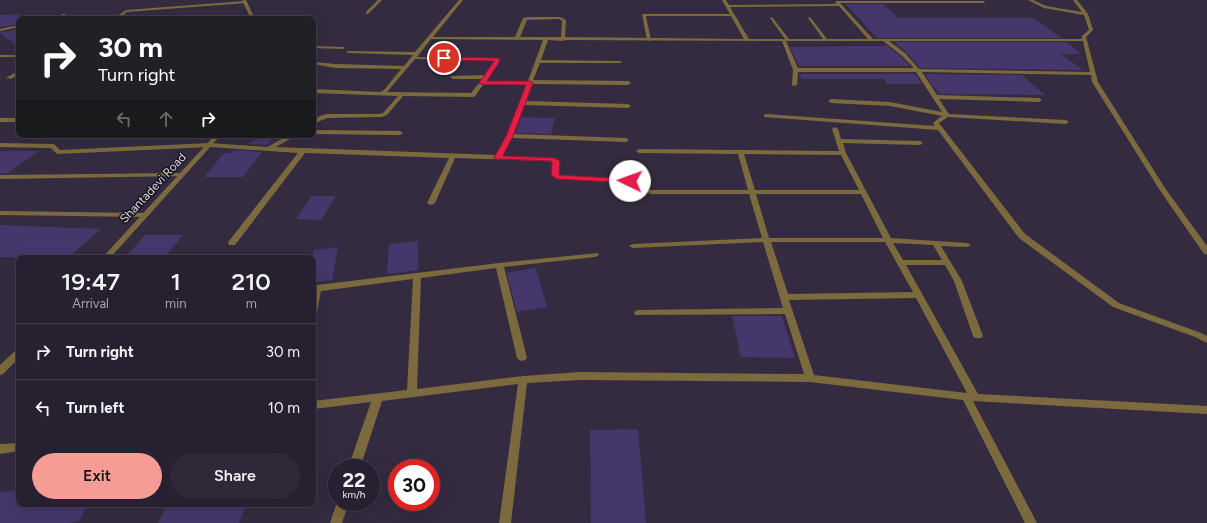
<!DOCTYPE html>
<html lang="en">
<head>
<meta charset="utf-8">
<style>
  :root { --surface:#272030; --page:#2f2838; --text:#f1f3f6; --muted:#a4a3ab; --line:#433e4c; --accent:#f59c95 }
  body { margin:0; font-family:Figtree,sans-serif; background:var(--page); color:var(--text); height:100vh; display:flex; flex-direction:column; font-size:15px; white-space:nowrap }
  * { box-sizing:border-box; margin:0 }
  p { font-size:13px; color:var(--muted) }
  .icon { flex:none; width:22px; height:22px; fill:none; stroke:currentColor; stroke-width:2; stroke-linecap:round; stroke-linejoin:round }
  .map { position:relative; flex:1; overflow:hidden }
  .sheet { position:absolute; left:16px; top:255px; width:300px; height:252px; display:flex; flex-direction:column; background:var(--surface); border-radius:8px; box-shadow:0 4px 16px #0002,0 0 0 1px var(--line) }
  .sheet>* { flex:none }
  .hud { position:absolute; left:16px; top:16px; width:300px; height:122px; border-radius:8px; box-shadow:0 4px 16px #0002,0 0 0 1px var(--line); background:#202124; color:#fff; overflow:hidden }
  .speed { position:absolute; left:328px; top:459px; display:flex; gap:8px; font-size:20px; font-weight:700; text-align:center }
  .speed>* { display:grid; place-content:center; width:52px; height:52px; border-radius:50%; background:var(--surface); box-shadow:0 4px 16px #0002,0 0 0 1px var(--line); line-height:1 }
  .speed small { font-size:10px; font-weight:400 }
  .speed .limit { border:6px solid #d22; background:#fff; color:#111 }
  .pin { position:absolute; display:grid; place-items:center; width:34px; height:34px; color:#fff; margin:-17px; border:2px solid #fff; border-radius:50%; box-shadow:0 1px 4px #0007 }
  .me { position:absolute; width:44px; margin:-22px; rotate:273deg; stroke-linejoin:round; filter:drop-shadow(0 0 3px #0008) }
  .turn { display:flex; align-items:center; gap:14px; height:84px; padding:0 16px; font-size:18px }
  .turn .icon { width:52px; height:52px; stroke-width:2.5 }
  .turn b { display:block; font-size:28px; line-height:34px }
  .lanes { display:flex; align-items:center; height:38px; padding:0 16px; background:#0003; justify-content:center; gap:20px; direction:ltr }
  .lanes .off { opacity:.35 }
  .eta { display:flex; justify-content:space-evenly; align-items:center; height:68px; text-align:center }
  .eta b { font-size:24px; font-weight:600; line-height:28px }
  .cta { display:flex; gap:8px; margin-top:auto; padding:8px 16px }
  .cta a { flex:1; height:46px; border-radius:24px; background:var(--accent); color:#111; font-size:16px; font-weight:600; line-height:46px; text-align:center }
  .cta a+a { background:var(--page); color:var(--text) }
  ul { padding:0; list-style:none }
  li { display:flex; align-items:center; gap:12px; height:56px; padding:0 16px; border-top:1px solid var(--line) }
  li div { flex:1 }
  li b { display:block; font-size:15px }
  li em { font-style:normal }
  .map>svg:first-child { display:block }
  .building { fill:#45376b }
  .lines { fill:none; stroke-linecap:round; stroke-linejoin:round }
  .service { fill:#7b6a3d; fill-rule:evenodd }
  .minor { fill:#7b6a3d; fill-rule:evenodd }
  .tertiary { fill:#7b6a3d; fill-rule:evenodd }
  .route { fill:#e11d48; stroke:#92132f }
  .labels { text-anchor:middle; dominant-baseline:central; stroke-width:3; stroke-linejoin:round; paint-order:stroke }
  .street-label { font-size:12px; fill:#dcd7e4; stroke:#19151f }
</style>
</head>
<body>
<div class="map">
<svg width="1207" height="523" viewBox="0 0 1207 523">
  <rect width="100%" height="100%" fill="#342b40"/>
  <g class="building">
    <path d="M846,4H883L898,18H1034L1061,38H877Z"/>
    <path d="M19,14V24L0,27V15Z"/>
    <path d="M19,29V48L0,33Z"/>
    <path d="M882,42L900,56L910,66H799L790,47L885,46Z"/>
    <path d="M894,42H1067L1081,54H1061L1083,70L920,68L906,52Z"/>
    <path d="M799,74H915L922,84H887L884,79H802Z"/>
    <path d="M925,74L1022,75L1045,95L941,94L932,85Z"/>
    <path d="M521,117L555,118L551,134L516,133Z"/>
    <path d="M264,135H276L267,145L247,144Z"/>
    <path d="M235,150L262,152L243,177H204L224,153H230Z"/>
    <path d="M0,151H39L8,173L0,174Z"/>
    <path d="M312,196H336L321,220L296,219Z"/>
    <path d="M0,225L101,229L68,258H32L0,257Z"/>
    <path d="M145,235H183L164,258H125Z"/>
    <path d="M418,241V270L387,274L389,244Z"/>
    <path d="M338,247L332,280L313,282V250Z"/>
    <path d="M536,268L547,307L517,312L507,273Z"/>
    <path d="M732,316H782L795,358L741,357Z"/>
    <path d="M638,429L646,523H591L590,430Z"/>
    <path d="M19,490V504H88L79,521L69,523H0V493Z"/>
    <path d="M167,504H246L239,523H158Z"/>
  </g>
  <g class="lines">
    <g class="service">
      <path d="M378,0H382L368,14H366V12Z"/>
      <path d="M642,14H732L734,15L732,16H646L651,40L649,41L647,40Z"/>
      <rect x="0" y="118" width="19" height="4"/>
    </g>
    <g class="minor">
      <path d="M459,0H463L433,37H515L523,18L528,17H560L566,20L565,37L744,39L722,0H726L729,5L836,4L835,2L837,1H984L985,3H840L873,39H1082V36L1089,30L1084,15L1044,8L1028,0H1033L1046,6L1082,12L1073,0H1077L1088,14L1093,30L1086,37L1098,82L1165,188L1207,246V254H1204L1159,189L1092,82L1091,75L922,72L937,95L1039,98L1042,100L1039,102L939,99L949,114L1066,120L1069,122L1066,124L948,117L939,123L1025,234L1119,303L1201,333L1207,336V343L1195,337L1113,307L1019,238L938,130L764,117V115L766,114L935,126L933,123L934,122L942,116L890,106L831,103L828,101L831,99L890,102L942,112L916,72H798L797,85L792,86L793,70L782,41L565,40L563,41L548,40L541,60L620,61L622,62L620,63H540L533,80L628,81L631,83L628,85L532,84L526,101L628,104L631,106L628,108L524,105L514,134L626,138L629,140L626,142L512,138L502,156L545,157L558,160L559,175L630,179L632,180V182L557,179L552,175L553,162L545,161L455,158L435,203L431,205L427,203L449,158L305,153L235,245H229L228,243L229,241L298,153L210,147L58,154L56,153L51,148L0,147V143L53,144L55,145L60,150L210,143L267,147L289,135H297L276,147L496,155L507,136L526,85H483L475,96L473,97L403,96L387,115L382,117L327,118L313,124V120L320,116L327,114H379L383,113L398,96L313,93V89L380,92L384,90L401,69L336,68L313,64V62L336,64L404,66L413,55L348,53L346,52L348,51L415,52ZM839,6L868,39H827L810,17L808,18L823,39H789L772,17L770,18L785,39H749L730,7ZM559,19L562,21L561,37H520L527,20ZM431,39L543,40L528,81H486L500,61L498,58L417,57ZM786,41H883L901,55L914,68H798ZM889,41H1083L1090,72L919,69L905,53ZM415,59L495,60V61L485,75L451,76L450,77L453,79H482L471,93L387,92Z"/>
      <path d="M245,1L246,3L127,12L118,19H113L126,10Z"/>
      <path d="M63,14H65V16L56,19H50Z"/>
      <path d="M19,25V27L0,31V29Z"/>
      <path d="M313,46L343,47L345,48L343,49L313,48Z"/>
      <rect x="0" y="55" width="19" height="2"/>
      <path d="M19,70V74L11,79L6,78Z"/>
      <path d="M835,127L838,129L841,139L920,141L923,143L920,145L843,143L846,153L891,238L967,243L971,245L967,247L941,246L962,281L983,336L981,338H975L973,336L954,281L945,265H906L978,394L1207,406V414L973,401L1037,523H1025L963,400L810,382L580,380L527,383L511,523H499L518,384L382,401L360,468H348L371,402L313,409V401L407,390L413,279L321,291L317,312L316,314L313,315V286L317,285L499,263L598,253L599,255L595,257L504,267L527,358L525,360L522,361L519,360L517,358L496,268L421,278L417,389L523,376L580,372L804,374L785,314L635,315L634,313L635,311L638,310L783,308L763,242L633,248L629,246L633,244L762,238L749,194H650L647,192L650,190H748L738,154L639,153L636,151L639,149L839,151L832,129ZM744,154L841,155L859,190H755ZM756,194H861L883,238H769ZM771,242H885L913,292L788,294ZM893,243L933,245L942,260H903ZM916,298L967,393L814,375L789,300Z"/>
      <path d="M313,130L400,131L403,133L400,135L313,134Z"/>
      <path d="M182,173L185,175L184,176L0,179V175Z"/>
      <path d="M0,211L145,213L149,215L145,217L0,215Z"/>
      <path d="M19,443V451L0,454V444Z"/>
      <path d="M337,502H349L342,523H330Z"/>
    </g>
    <g class="tertiary">
      <path d="M242,0H246L255,19H251Z"/>
      <path d="M215,135H221L110,258H102Z"/>
      <path d="M19,349V358L3,374L0,375V365L16,350Z"/>
    </g>
  </g>
  <path class="route" d="M442,57L498,58L500,61L487,81H530L533,83L513,136L503,156L554,158L560,161L559,175L630,179L634,181L630,183L557,179L551,175L552,162L551,161L495,159L494,158L506,136L526,85L480,84L479,83L494,61L444,60H442Z"/>
  <g class="labels">
    <g class="street-label">
      <text transform="translate(153 188) rotate(-47)">Shantadevi Road</text>
    </g>
  </g>
</svg>
<div class="speed"><div>22<small>km/h</small></div><div class="limit">30</div></div>
<div class="pin" style="left:444px;top:58px;background:#d93025"><svg class="icon" aria-label="arrive" viewBox="0 0 24 24"><path d="M6 21V4h12l-3 4 3 4H6"/></svg></div>
<svg class="me" style="left:630px;top:181px" viewBox="-20 -20 40 40"><circle r="19" fill="#fff"/><path d="M0-13L10 11 0 6-10 11z" fill="#e11d48"/></svg>
<div class="hud">
<div class="turn"><svg class="icon" aria-label="right" viewBox="0 0 24 24"><path d="M7 20v-9h11M14 6l5 5-5 5"/></svg><div><b>30 m</b>Turn right</div></div>
<div class="lanes"><svg class="icon off" aria-label="left" viewBox="0 0 24 24"><path d="M17 20v-9H6M10 6l-5 5 5 5"/></svg><svg class="icon off" aria-label="ahead" viewBox="0 0 24 24"><path d="M12 20V5M6 11l6-6 6 6"/></svg><svg class="icon" aria-label="right" viewBox="0 0 24 24"><path d="M7 20v-9h11M14 6l5 5-5 5"/></svg></div>
</div>
<section class="sheet">
<div class="eta">
<div><b>19:47</b><p>Arrival</p></div>
<div><b>1</b><p>min</p></div>
<div><b>210</b><p>m</p></div>
</div>
<ul>
<li><svg class="icon" aria-label="right" viewBox="0 0 24 24"><path d="M7 20v-9h11M14 6l5 5-5 5"/></svg><div><b>Turn right</b></div><em>30 m</em></li>
<li><svg class="icon" aria-label="left" viewBox="0 0 24 24"><path d="M17 20v-9H6M10 6l-5 5 5 5"/></svg><div><b>Turn left</b></div><em>10 m</em></li>
</ul>
<div class="cta"><a>Exit</a><a>Share</a></div>
</section>
</div>
</body>
</html>
